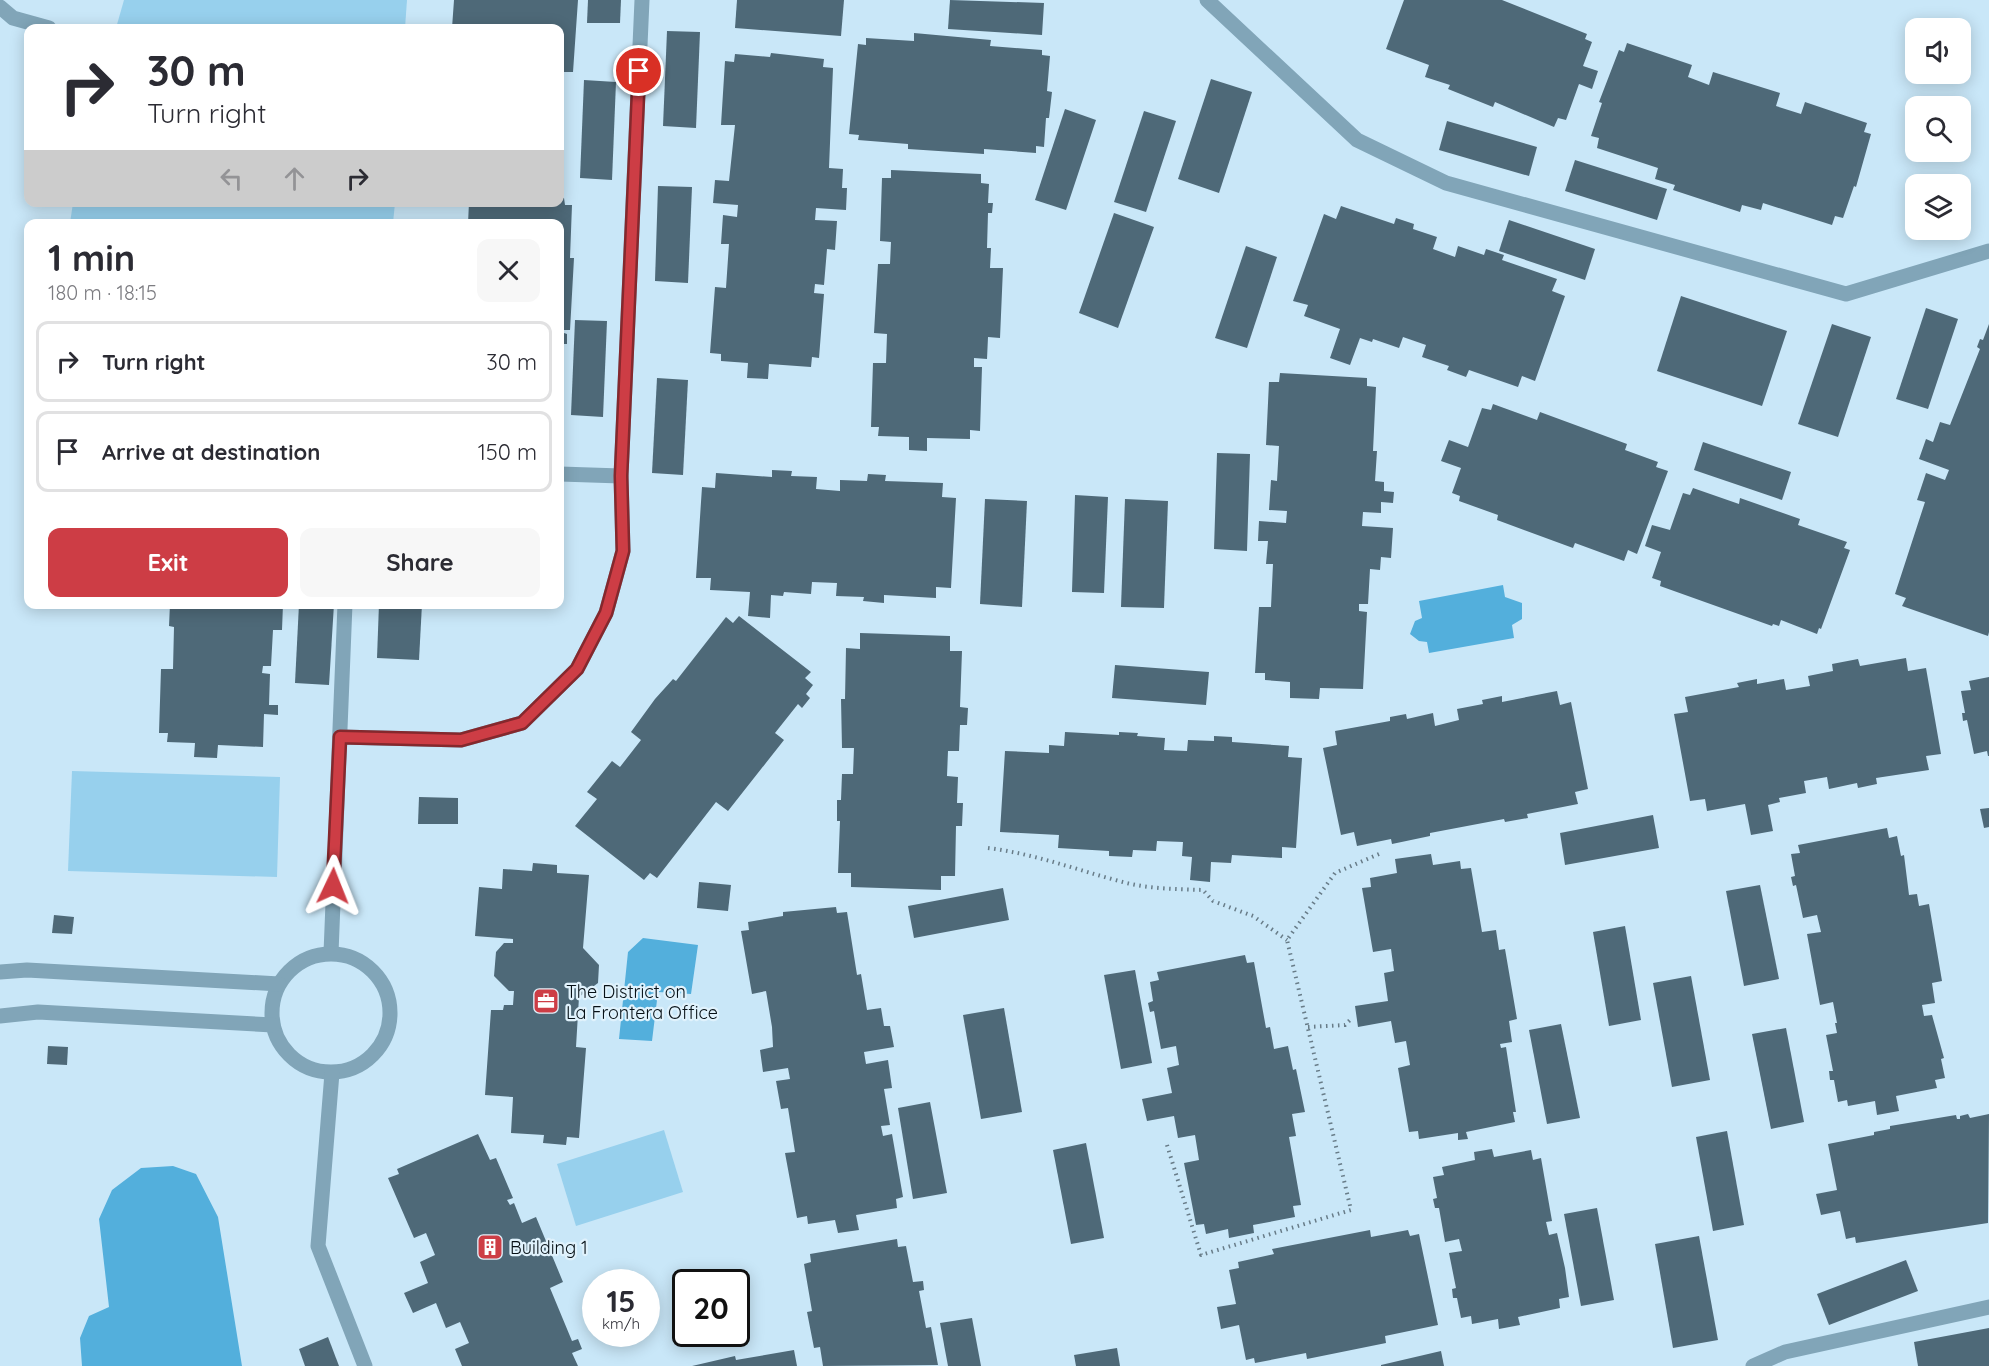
<!DOCTYPE html>
<html lang="en">
<head>
<meta charset="utf-8">
<style>
  :root { --surface:#fff; --page:#f7f7f7; --text:#2b2b33; --muted:#7c7c81; --line:#e1e1e2; --accent:#cd3d45 }
  body { margin:0; font-family:Quicksand,sans-serif; background:var(--page); color:var(--text); height:100vh; display:flex; flex-direction:column; font-size:22px; white-space:nowrap }
  * { box-sizing:border-box; margin:0 }
  p { font-size:20px; color:var(--muted) }
  .icon { flex:none; width:33px; height:33px; fill:none; stroke:currentColor; stroke-width:2; stroke-linecap:round; stroke-linejoin:round }
  .map { position:relative; flex:1; overflow:hidden }
  .side { position:absolute; left:24px; top:219px; width:540px; height:390px; display:flex; flex-direction:column; background:var(--surface); border-radius:12px; box-shadow:0 3px 15px #0003 }
  .side>* { flex:none }
  .top-card { position:absolute; left:24px; top:24px; width:540px; height:183px; border-radius:12px; box-shadow:0 3px 15px #0003; background:#fff; color:var(--text); overflow:hidden }
  .tools { position:absolute; left:1905px; top:18px; display:grid; gap:12px }
  .tools a { display:grid; place-items:center; width:66px; height:66px; border-radius:12px; background:var(--surface); box-shadow:0 3px 15px #0003; font-size:30px }
  .speed { position:absolute; left:582px; top:1269px; display:flex; gap:12px; font-size:30px; font-weight:700; text-align:center }
  .speed>* { display:grid; place-content:center; width:78px; height:78px; border-radius:50%; background:var(--surface); box-shadow:0 3px 15px #0003; line-height:1 }
  .speed small { font-size:15px; font-weight:400 }
  .speed .limit { border:3px solid #111; border-radius:9px; background:#fff; color:#111 }
  .pin { position:absolute; display:grid; place-items:center; width:51px; height:51px; color:#fff; margin:-26px; border:3px solid #fff; border-radius:50%; box-shadow:0 2px 6px #0007 }
  .me { position:absolute; width:66px; margin:-33px; rotate:2deg; stroke-linejoin:round; filter:drop-shadow(0 0 4px #0008) }
  .turn { display:flex; align-items:center; gap:21px; height:126px; padding:0 24px; font-size:27px }
  .turn .icon { width:78px; height:78px; stroke-width:2.5 }
  .turn b { display:block; font-size:42px; line-height:51px }
  .lanes { display:flex; align-items:center; height:57px; padding:0 24px; background:#0003; justify-content:center; gap:30px; direction:ltr }
  .lanes .off { opacity:.35 }
  .round { display:grid; place-items:center; flex:none; width:63px; height:63px; border-radius:12px; background:var(--page) }
  .headline { display:flex; align-items:center; justify-content:space-between; height:102px; padding:0 24px }
  h1 { font-size:36px; font-weight:800; line-height:45px }
  .button { display:flex; gap:12px; margin-top:auto; padding:12px 24px }
  .button a { flex:1; height:69px; border-radius:12px; background:var(--accent); color:#fff; font-size:24px; font-weight:800; line-height:69px; text-align:center }
  .button a+a { background:var(--page); color:var(--text) }
  ul { padding:0; list-style:none }
  li { display:flex; align-items:center; gap:18px; height:81px; margin:0 12px 9px; padding:0 12px; border:3px solid var(--line); border-radius:12px }
  li div { flex:1 }
  li b { display:block; font-size:22px }
  li em { font-style:normal }
  .map>svg:first-child { display:block }
  .green { fill:#97d0ed }
  .water { fill:#53afdc }
  .building { fill:#4e6978 }
  .lines { fill:none; stroke-linecap:round; stroke-linejoin:round }
  .path { stroke:#687c88; stroke-width:4; stroke-dasharray:1.5 4.5; stroke-linecap:butt }
  .lane { stroke:#81a5b8; stroke-width:15 }
  .route-casing { stroke:#85282d; stroke-width:15 }
  .route { stroke:#cd3d45; stroke-width:10 }
  .labels { text-anchor:middle; dominant-baseline:central; stroke-width:4.5; stroke-linejoin:round; paint-order:stroke }
  .poi-label { font-size:18px; fill:#061016; stroke:#e0f2fc; text-anchor:start }
</style>
</head>
<body>
<div class="map">
<svg width="1989" height="1366" viewBox="0 0 1989 1366">
  <rect width="100%" height="100%" fill="#c9e7f8"/>
  <g class="green">
    <path d="M124,0H407L405,28H116Z"/>
    <path d="M73,203V202L395,203L393,223H70Z"/>
    <path d="M72,771L280,777L277,877L68,871Z"/>
    <path d="M664,1130L683,1192L576,1226L557,1164Z"/>
  </g>
  <g class="water">
    <path d="M1503,585L1505,597L1522,603V619L1512,625L1514,638L1429,653L1427,642L1419,641L1410,634L1415,621L1422,618L1419,601Z"/>
    <path d="M643,938L698,945L691,994L658,992L652,1041L619,1039L628,952Z"/>
    <path d="M173,1166L196,1174L218,1217L242,1366H82L80,1338L89,1316L109,1307L99,1219L112,1190L141,1168Z"/>
  </g>
  <g class="building">
    <path d="M454,0H578L573,72H564L563,92L560,91V28H452Z"/>
    <path d="M588,0H621L620,23H587Z"/>
    <path d="M737,0H844L841,36L735,28Z"/>
    <path d="M950,0L1044,3L1042,35L948,29Z"/>
    <path d="M1404,0H1502L1587,34L1585,39L1592,42L1583,66L1598,71L1592,89L1579,84L1566,120L1558,118L1554,127L1495,102L1493,107L1448,89L1450,85L1425,77L1429,65L1386,49Z"/>
    <path d="M667,31L700,32L696,128L663,126Z"/>
    <path d="M914,33L991,40L990,46L1042,50V55L1050,56L1047,91L1052,92L1049,118H1046L1044,147L1036,146V153L984,149V154L908,149V144L858,140L859,135L849,134L858,44L866,45V38L914,41Z"/>
    <path d="M1627,43L1692,65L1688,77L1709,85L1713,72L1780,93L1776,106L1801,114L1805,102L1867,123L1864,132L1871,134L1856,187L1854,186L1843,218L1835,216L1832,225L1763,203L1761,210L1742,205L1740,212L1673,190L1675,185L1655,179L1658,168L1597,148L1599,138L1591,136L1602,103L1599,102L1619,50L1624,52Z"/>
    <path d="M771,53L824,59L823,67L833,68L829,168L843,169L842,188H847L846,210L816,208L815,220L837,221L835,250L827,249L824,285L815,284L814,293L824,294L819,358L812,357L811,367L769,364L768,379L747,378L748,363L721,361V354L710,353L715,287L726,288L729,244H721L723,215L737,217L738,205L713,203L715,180L729,181L735,125H721L725,61L734,62L735,54L770,57Z"/>
    <path d="M1211,79L1252,92L1219,193L1178,179Z"/>
    <path d="M584,80L616,82L612,180L580,178Z"/>
    <path d="M1065,109L1096,120L1066,210L1035,200Z"/>
    <path d="M1144,111L1176,121L1146,212L1114,202Z"/>
    <path d="M1447,121L1537,147L1529,176L1439,150Z"/>
    <path d="M1575,160L1667,189L1657,220L1565,191Z"/>
    <path d="M891,170L981,174V183L989,184L988,203H993L992,213H988L987,248H991L990,268H1003L1000,338L988,337L987,359L974,358V367H982L980,431L970,430V439L927,438V451L909,450V437L878,436L879,427H871L873,363H886L887,334L874,333L878,264H890L891,242L880,241L882,178H891Z"/>
    <path d="M658,186L692,187L688,283L655,281Z"/>
    <path d="M560,197L564,198L565,205H572L570,258H574L570,330H564V333L567,334V344H563L561,365L560,224H468L469,202H560Z"/>
    <path d="M1341,206L1394,224L1396,218L1414,224L1413,229L1437,237L1433,249L1455,257L1458,246L1484,255L1486,249L1504,255L1502,260L1557,279L1552,291L1565,296L1535,381L1522,376L1518,387L1469,370L1466,377L1447,370L1449,366L1422,357L1426,345L1403,337L1399,348L1373,339L1372,342L1360,338L1350,365L1330,358L1340,329L1304,316L1308,305L1293,301L1324,214L1336,219Z"/>
    <path d="M1114,213L1154,227L1118,328L1079,313Z"/>
    <path d="M1509,220L1595,249L1585,280L1499,251Z"/>
    <path d="M1246,246L1277,257L1247,348L1215,338Z"/>
    <path d="M1681,296L1787,331L1762,406L1657,371Z"/>
    <path d="M1926,308L1958,319L1928,409L1896,399Z"/>
    <path d="M575,320L607,321L603,417L571,415Z"/>
    <path d="M1832,324L1871,337L1838,437L1798,424Z"/>
    <path d="M1989,324V632L1988,636L1902,606L1906,598L1895,594L1925,502L1917,500L1926,473L1945,480L1949,470L1919,459L1926,439L1933,442L1940,422L1950,425L1980,349L1977,347L1980,339L1983,340Z"/>
    <path d="M1280,373L1367,378V386L1376,387L1373,451H1377L1375,481L1384,482V491L1394,492L1393,503L1381,502V513L1363,512L1362,526L1393,528L1391,558L1381,557L1380,570L1370,569L1368,604H1359V611L1367,612L1363,689L1320,688L1319,699L1290,698V682L1265,680V673H1255L1259,607H1271L1273,564H1266L1268,541H1258L1259,521L1286,523L1287,511L1269,510L1271,480L1277,481L1279,446L1266,445L1269,382H1279Z"/>
    <path d="M657,378L688,380L683,475L652,473Z"/>
    <path d="M1493,404L1537,420L1540,412L1627,444L1625,450L1658,462L1656,467L1668,471L1637,554L1628,550L1624,561L1575,543L1573,548L1497,520L1498,515L1459,501L1460,496L1452,493L1461,468L1441,461L1449,440L1468,447L1482,408L1491,410Z"/>
    <path d="M1703,442L1791,472L1782,500L1694,470Z"/>
    <path d="M1217,453L1250,454L1247,551L1214,549Z"/>
    <path d="M772,470L792,471L791,476L817,477L816,489L840,491V480L867,481L868,474L886,475L885,481L943,483L942,497L956,498L951,588L936,587V598L884,595V603L863,601L864,597L836,596L837,583L812,582L811,594L784,592L783,596L771,595L770,618L748,616L750,592L710,590L711,578H696L702,487L715,488L716,473L772,477Z"/>
    <path d="M1693,488L1739,504L1740,498L1800,519L1798,525L1847,542L1844,548L1850,550L1821,629L1819,628L1817,634L1781,620L1779,626L1773,624L1772,626L1660,586L1661,581L1652,578L1661,552L1645,546L1652,525L1670,530L1683,493L1690,495Z"/>
    <path d="M1075,495L1108,497L1104,593L1072,592Z"/>
    <path d="M985,499L1027,501L1022,607L980,604Z"/>
    <path d="M1125,499L1168,501L1164,608L1121,607Z"/>
    <path d="M170,604H283L282,630H273L271,666H263L262,673L270,674L269,705H278V715L264,714L263,747L218,745L217,758L194,757L195,743L167,742L168,733H159L161,669H173L174,627L169,626Z"/>
    <path d="M299,604H334L329,685L295,683Z"/>
    <path d="M379,604H422L419,660L377,658Z"/>
    <path d="M739,616L811,672L805,678L813,685L806,694L810,698L802,708L798,704L775,733L784,740L728,811L716,802L657,878L650,873L644,880L575,826L597,799L587,792L612,761L620,767L641,740L631,732L655,699L673,679L676,681L726,617L733,623Z"/>
    <path d="M860,633L950,636V651H962L960,707L968,708L967,725H960L959,751H948L947,776L958,777L957,803H963L962,826H956L955,876H941V890L851,887V873H838L840,821H837V800H841L842,774H853L854,748H842L841,699H845L846,648L860,649Z"/>
    <path d="M1906,658L1908,671L1926,668L1941,754L1926,756L1929,770L1876,778L1877,784L1858,788L1857,783L1829,789L1827,777L1804,781L1806,793L1779,798L1780,802L1768,805L1773,831L1751,835L1745,804L1707,811L1705,799L1690,801L1674,714L1688,712L1685,697L1739,687L1737,683L1757,679V684L1784,679L1786,690L1810,686L1808,676L1833,671L1832,664L1858,659L1860,666Z"/>
    <path d="M1115,665L1209,672L1206,705L1112,698Z"/>
    <path d="M1989,677V756H1988L1987,751L1974,754L1967,720L1963,721L1962,713H1965L1961,691L1971,690L1969,681Z"/>
    <path d="M1557,691L1560,705L1571,702L1588,789L1575,792L1578,804L1527,814L1528,818L1505,822L1504,819L1430,833V836L1392,844L1391,839L1357,846L1354,832L1341,835L1323,748L1337,745L1335,731L1390,721V717L1406,714L1407,719L1433,713L1435,726L1459,720L1457,709L1483,704L1482,700L1502,696V702Z"/>
    <path d="M1065,732L1119,735V732L1138,733L1137,736L1165,738L1164,750L1187,751L1188,740L1214,741V736L1232,737V742L1289,746L1288,757L1302,758L1296,848L1282,847V858L1232,855L1231,863L1211,862L1210,882L1190,880L1192,857L1182,856L1183,842L1157,841L1156,851L1133,850L1132,857L1109,856V851L1058,848L1059,835L1000,832L1005,751L1049,753V745L1064,746Z"/>
    <path d="M419,797L458,798V824H418Z"/>
    <path d="M1989,808V827L1984,828L1980,809Z"/>
    <path d="M1653,815L1659,848L1565,865L1560,833Z"/>
    <path d="M1887,828L1889,838L1897,836L1901,856L1904,855L1909,895L1917,894L1919,906L1929,904L1942,981L1932,983L1935,1003L1922,1005L1924,1016L1932,1015L1944,1058L1941,1059L1945,1078L1935,1080L1937,1088L1896,1096L1899,1111L1877,1115L1875,1101L1848,1106L1847,1100L1838,1102L1834,1080H1830L1829,1071H1833L1826,1035L1837,1033L1835,1023H1837L1833,1002L1820,1005L1807,934L1821,932L1817,915L1803,918L1796,885L1793,886L1791,877L1795,876L1791,854L1800,853L1798,845Z"/>
    <path d="M1431,854L1433,865L1460,861L1461,869L1471,868L1482,932L1496,930L1499,950L1505,949L1517,1019L1509,1021L1512,1042L1500,1044L1501,1048L1506,1047L1516,1112H1513L1515,1122L1466,1132L1468,1139L1458,1140V1133L1419,1139L1418,1131L1409,1132L1398,1068L1410,1065L1406,1041L1395,1043L1391,1021L1358,1027L1355,1006L1388,1001L1384,973L1394,971L1391,949L1373,952L1362,888L1371,887L1370,878L1397,873L1395,859Z"/>
    <path d="M533,863L557,865V873L589,875L583,948L599,965L598,983L579,997L576,1047L586,1048L579,1138L567,1137L566,1145L543,1143L544,1135L511,1133L513,1097L485,1095L491,1010H503L504,1005H513L514,991H509L494,976L496,952L504,943H513V939L475,936L479,887L502,889L503,869L532,871Z"/>
    <path d="M699,882L731,885L728,911L697,908Z"/>
    <path d="M1760,885L1779,979L1744,986L1726,891Z"/>
    <path d="M1003,888L1009,920L914,938L908,906Z"/>
    <path d="M836,907L837,913L847,912L857,975L861,974L867,1010L881,1008L884,1026H890L894,1047L864,1052L866,1064L888,1060L892,1088L884,1089L890,1125L881,1126L883,1136L892,1134L903,1197L896,1199L897,1208L856,1215L859,1230L838,1233L835,1220L808,1224L807,1216L797,1218L785,1153L795,1152L788,1108L781,1109L776,1081L790,1079L788,1068L763,1072L760,1050L773,1047L772,1027L766,991L752,994L741,931L749,930L748,922L783,916V912Z"/>
    <path d="M54,915L74,917L72,934L52,933Z"/>
    <path d="M1625,926L1641,1020L1609,1026L1593,932Z"/>
    <path d="M1245,955L1247,963L1254,962L1266,1028L1270,1027L1274,1049L1288,1046L1293,1070L1296,1069L1305,1112L1292,1114L1296,1136L1289,1137L1301,1205L1293,1206L1295,1217L1253,1225L1254,1233L1229,1238L1228,1229L1206,1234L1204,1224L1196,1225L1184,1163L1199,1160L1195,1135L1178,1138L1174,1116L1147,1121L1142,1099L1172,1093L1167,1068L1179,1065L1176,1046L1161,1049L1154,1011L1150,1012L1148,1003L1153,1001L1150,982L1159,980L1157,972Z"/>
    <path d="M1135,970L1152,1063L1121,1069L1104,975Z"/>
    <path d="M1691,976L1710,1080L1672,1087L1653,983Z"/>
    <path d="M1004,1008L1022,1112L981,1119L963,1015Z"/>
    <path d="M1561,1024L1580,1118L1547,1124L1529,1030Z"/>
    <path d="M1786,1028L1804,1122L1771,1129L1752,1034Z"/>
    <path d="M48,1046L68,1047L67,1065L47,1064Z"/>
    <path d="M930,1102L947,1193L913,1199L898,1108Z"/>
    <path d="M1968,1114L1970,1118L1989,1114L1988,1223L1856,1243L1855,1237L1846,1239L1840,1211L1821,1215L1816,1194L1837,1190L1828,1144L1874,1135V1132L1890,1129V1126L1956,1115L1957,1119H1960V1116Z"/>
    <path d="M1727,1131L1744,1225L1713,1231L1696,1137Z"/>
    <path d="M478,1134L490,1160L496,1158L513,1198L507,1200L510,1205L514,1203L522,1223L536,1217L563,1282L550,1288L572,1341L578,1339L582,1349L572,1353L578,1366H462L455,1349L469,1343L460,1322L446,1328L436,1303L413,1313L404,1293L428,1283L420,1262L435,1255L426,1233L414,1238L388,1178L399,1174L397,1169Z"/>
    <path d="M1086,1143L1104,1238L1071,1244L1053,1150Z"/>
    <path d="M1492,1149L1494,1157L1531,1150L1533,1160L1541,1158L1552,1221L1546,1222L1549,1235L1557,1233L1565,1268L1569,1297L1559,1299L1560,1308L1518,1317L1520,1325L1499,1329L1498,1319L1472,1324L1471,1316L1461,1318L1457,1298H1453L1452,1289L1456,1288L1449,1253L1462,1251L1459,1239L1445,1242L1439,1208H1435L1433,1199L1437,1198L1433,1177L1444,1175L1442,1167L1475,1160L1474,1152Z"/>
    <path d="M1597,1208L1614,1300L1581,1306L1564,1214Z"/>
    <path d="M1370,1230L1371,1237L1408,1230L1410,1236L1419,1234L1438,1325L1385,1336L1386,1343L1307,1359L1306,1353L1255,1363L1254,1358L1246,1360L1239,1325L1221,1329L1217,1307L1236,1304L1229,1270L1239,1268L1238,1262L1274,1254L1272,1249Z"/>
    <path d="M1699,1236L1718,1340L1673,1348L1655,1244Z"/>
    <path d="M897,1239L898,1247L906,1246L913,1282L923,1281L924,1290L919,1291L926,1328L931,1327L938,1365L823,1366L820,1347L814,1348L807,1312L812,1311L804,1264L811,1262L810,1254Z"/>
    <path d="M1906,1260L1918,1291L1829,1325L1817,1294Z"/>
    <path d="M972,1318L981,1366H948L940,1323Z"/>
    <path d="M1989,1328V1366H1918L1914,1342Z"/>
    <path d="M328,1337L339,1366H305L299,1349Z"/>
    <path d="M1117,1348L1120,1366H1076L1074,1355Z"/>
    <path d="M794,1350L797,1366H692L735,1356L736,1360Z"/>
    <path d="M1441,1351L1444,1366H1381V1365Z"/>
  </g>
  <g class="lines">
    <g class="path">
      <path d="M988,848C1035,854 1074,869 1119,881C1146,889 1175,889 1203,890L1213,901L1253,916L1287,940"/>
      <path d="M1308,1027L1345,1025L1351,1019"/>
      <path d="M1167,1145L1201,1255L1351,1210L1287,940L1335,873L1379,854"/>
    </g>
    <g class="lane">
      <path d="M1207,0L1357,140L1446,183L1846,294L1989,251"/>
      <path d="M0,7L13,18L49,28"/>
      <path d="M560,474L621,476"/>
      <path d="M340,737L461,740L522,723L577,669L606,613L623,551L621,476L642,0"/>
      <path d="M331,953L345,604"/>
      <circle cx="331" cy="1013" r="59"/>
      <path d="M0,972L27,970L279,984"/>
      <path d="M0,1016L38,1012L273,1025"/>
      <path d="M332,1073L318,1246L365,1366"/>
      <path d="M1753,1366L1785,1352L1989,1307"/>
    </g>
  </g>
  <g class="lines">
    <g class="route-casing">
      <path id="route" d="M333,886L340,737L461,740L522,723L577,669L606,613L623,551L621,476L639,71"/>
    </g>
    <use href="#route" class="route"/>
  </g>
  <defs>
    <g id="office-square" transform="scale(1.35)"><rect x="-9" y="-9" width="18" height="18" rx="4" fill="#cd3d45" stroke="#e0f2fc"/><path d="M-6-3h4V-5.5h4V-3h4V5H-6ZM-1-4.5V-3h2v-1.5ZM-6 0V1H6V0Z" fill="#fff"/></g>
    <g id="building-square" transform="scale(1.35)"><rect x="-9" y="-9" width="18" height="18" rx="4" fill="#cd3d45" stroke="#e0f2fc"/><path d="M-4-6H4V6H1V3H-1V6H-4ZM-2.5-4.3h1.7v1.8h-1.7ZM.8-4.3h1.7v1.8H.8ZM-2.5-1h1.7V.8h-1.7ZM.8-1h1.7V.8H.8Z" fill="#fff"/></g>
  </defs>
  <g fill-rule="evenodd">
    <use href="#office-square" x="546" y="1001"/>
    <use href="#building-square" x="490" y="1247"/>
  </g>
  <g class="labels">
    <g class="poi-label">
      <text x="566" y="991">The District on<tspan x="566" dy="21">La Frontera Office</tspan></text>
      <text x="510" y="1247">Building 1</text>
    </g>
  </g>
</svg>
<div class="tools">
<a><svg class="icon" aria-label="sound" viewBox="0 0 24 24"><path d="M4 9h4l5-4v14l-5-4H4zM17 9q2 3 0 6"/></svg></a>
<a><svg class="icon" aria-label="search" viewBox="0 0 24 24"><circle cx="10" cy="10" r="6"/><path d="M15 15l6 6"/></svg></a>
<a><svg class="icon" aria-label="layers" viewBox="0 0 24 24"><path d="M12 4l9 5-9 5-9-5zM3 14l9 5 9-5"/></svg></a>
</div>
<div class="speed"><div>15<small>km/h</small></div><div class="limit">20</div></div>
<div class="pin" style="left:639px;top:71px;background:#d93025"><svg class="icon" aria-label="arrive" viewBox="0 0 24 24"><path d="M6 21V4h12l-3 4 3 4H6"/></svg></div>
<svg class="me" style="left:333px;top:886px" viewBox="-20 -20 40 40"><path d="M0-17L14 15 0 8-14 15z" fill="#cd3d45" stroke="#fff" stroke-width="4"/></svg>
<div class="top-card">
<div class="turn"><svg class="icon" aria-label="right" viewBox="0 0 24 24"><path d="M7 20v-9h11M14 6l5 5-5 5"/></svg><div><b>30 m</b>Turn right</div></div>
<div class="lanes"><svg class="icon off" aria-label="left" viewBox="0 0 24 24"><path d="M17 20v-9H6M10 6l-5 5 5 5"/></svg><svg class="icon off" aria-label="ahead" viewBox="0 0 24 24"><path d="M12 20V5M6 11l6-6 6 6"/></svg><svg class="icon" aria-label="right" viewBox="0 0 24 24"><path d="M7 20v-9h11M14 6l5 5-5 5"/></svg></div>
</div>
<section class="side">
<div class="headline"><div><h1>1 min</h1><p>180 m · 18:15</p></div><a class="round"><svg class="icon" aria-label="close" viewBox="0 0 24 24"><path d="M6 6l12 12M18 6L6 18"/></svg></a></div>
<ul>
<li><svg class="icon" aria-label="right" viewBox="0 0 24 24"><path d="M7 20v-9h11M14 6l5 5-5 5"/></svg><div><b>Turn right</b></div><em>30 m</em></li>
<li><svg class="icon" aria-label="arrive" viewBox="0 0 24 24"><path d="M6 21V4h12l-3 4 3 4H6"/></svg><div><b>Arrive at destination</b></div><em>150 m</em></li>
</ul>
<div class="button"><a>Exit</a><a>Share</a></div>
</section>
</div>
</body>
</html>
